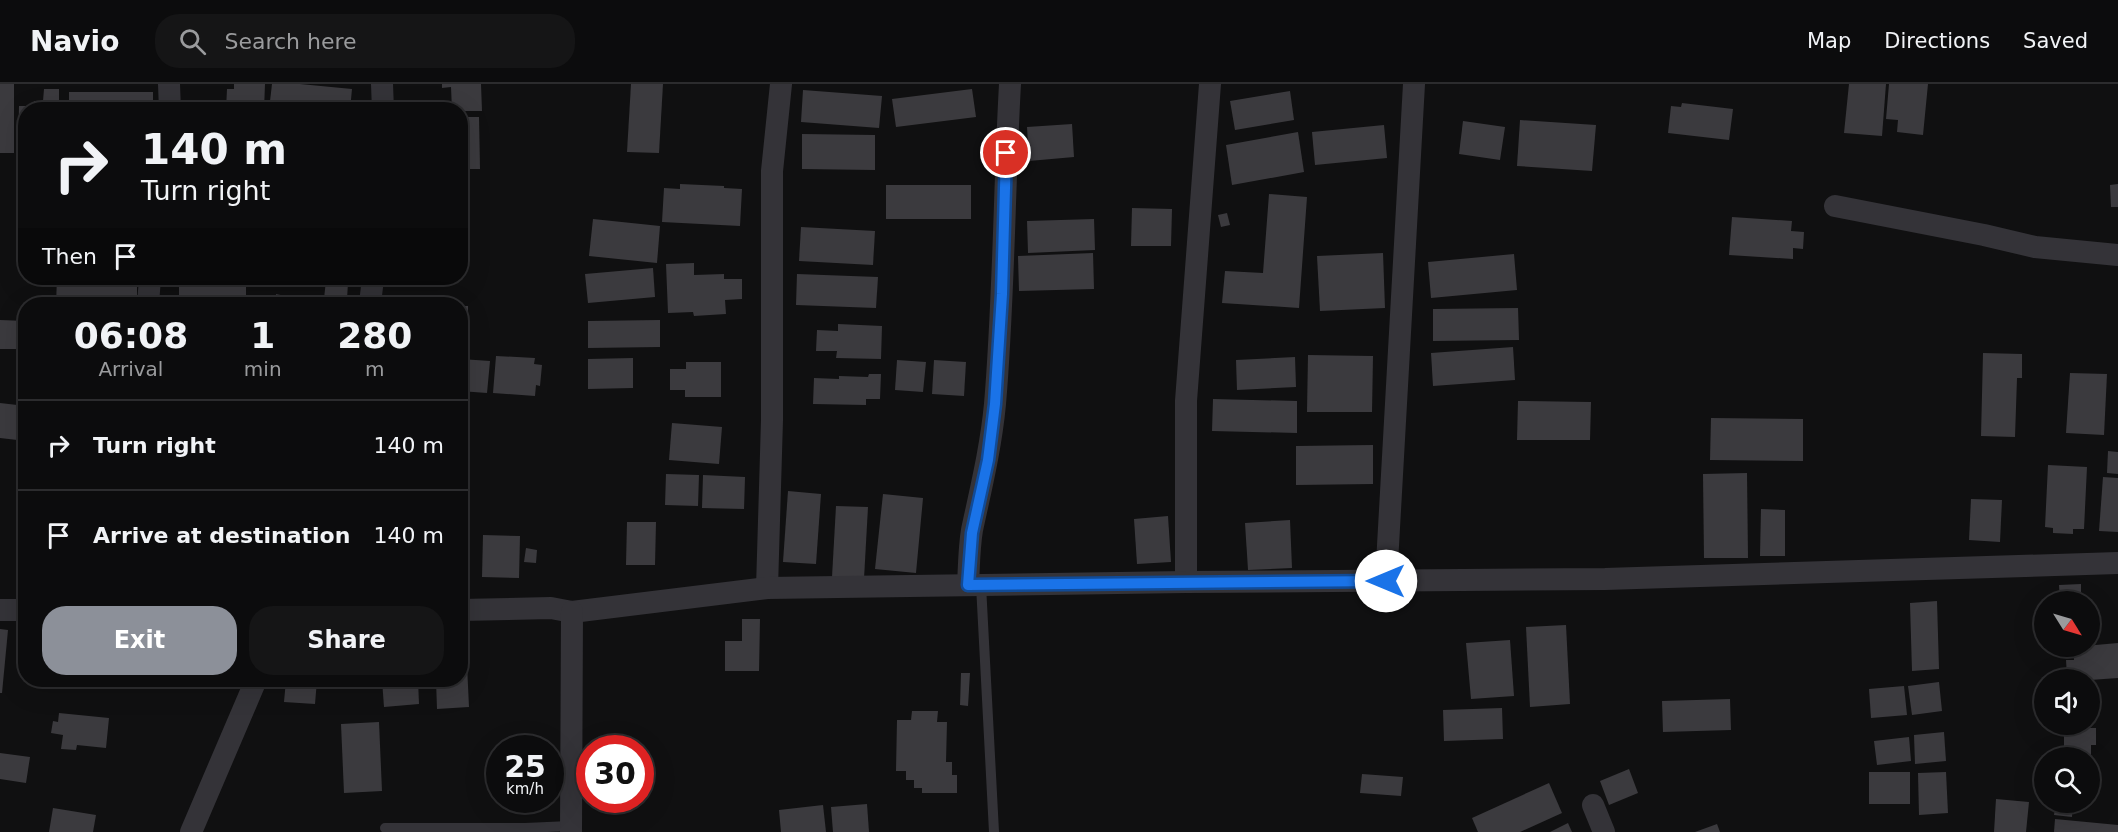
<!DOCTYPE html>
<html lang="en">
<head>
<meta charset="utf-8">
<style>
  :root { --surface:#0c0c0d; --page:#151516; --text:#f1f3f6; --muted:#9a9b9d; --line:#2c2c2e; --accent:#8c9099 }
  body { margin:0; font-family:"DejaVu Sans",sans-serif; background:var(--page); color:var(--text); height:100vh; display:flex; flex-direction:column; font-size:22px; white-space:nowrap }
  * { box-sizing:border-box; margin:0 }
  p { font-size:20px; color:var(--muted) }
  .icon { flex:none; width:33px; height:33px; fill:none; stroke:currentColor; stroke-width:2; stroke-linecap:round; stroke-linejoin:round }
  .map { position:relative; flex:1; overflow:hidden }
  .sheet { position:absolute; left:18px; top:213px; width:450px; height:390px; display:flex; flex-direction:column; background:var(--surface); border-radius:24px; box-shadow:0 6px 24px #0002,0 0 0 2px var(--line) }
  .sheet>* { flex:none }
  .guide { position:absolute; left:18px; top:18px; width:450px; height:183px; border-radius:24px; box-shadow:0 6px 24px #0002,0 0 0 2px var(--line); background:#0c0c0d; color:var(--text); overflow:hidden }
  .needle { width:39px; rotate:127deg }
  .fabs { position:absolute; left:2034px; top:507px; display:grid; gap:12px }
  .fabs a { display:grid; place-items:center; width:66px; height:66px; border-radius:50%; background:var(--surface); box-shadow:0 6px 24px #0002,0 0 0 2px var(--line); font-size:30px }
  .speed { position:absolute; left:486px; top:651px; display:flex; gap:12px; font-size:30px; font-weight:700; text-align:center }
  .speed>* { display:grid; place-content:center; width:78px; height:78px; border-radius:50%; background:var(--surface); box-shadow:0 6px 24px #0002,0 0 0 2px var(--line); line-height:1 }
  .speed small { font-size:15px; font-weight:400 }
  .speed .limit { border:9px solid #d22; background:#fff; color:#111 }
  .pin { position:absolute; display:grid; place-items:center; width:51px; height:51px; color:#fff; margin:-26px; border:3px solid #fff; border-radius:50%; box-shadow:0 2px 6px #0007 }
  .me { position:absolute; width:66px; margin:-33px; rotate:270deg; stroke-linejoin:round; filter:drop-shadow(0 0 4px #0008) }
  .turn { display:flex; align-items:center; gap:21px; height:126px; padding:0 24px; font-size:27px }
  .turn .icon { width:78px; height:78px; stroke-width:2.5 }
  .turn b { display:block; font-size:42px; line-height:51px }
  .then { display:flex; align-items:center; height:57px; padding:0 24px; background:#0003; gap:12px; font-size:22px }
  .eta { display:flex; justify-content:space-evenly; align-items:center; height:102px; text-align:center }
  .eta b { font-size:36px; font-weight:800; line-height:42px }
  .cta { display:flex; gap:12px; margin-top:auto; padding:12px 24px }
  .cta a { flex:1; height:69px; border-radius:24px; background:var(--accent); color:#fff; font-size:24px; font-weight:800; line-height:69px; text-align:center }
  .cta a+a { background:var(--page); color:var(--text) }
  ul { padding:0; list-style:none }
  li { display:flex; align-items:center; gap:18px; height:90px; padding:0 24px; border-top:2px solid var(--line) }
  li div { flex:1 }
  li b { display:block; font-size:22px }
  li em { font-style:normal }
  header { display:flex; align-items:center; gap:36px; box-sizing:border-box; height:84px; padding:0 30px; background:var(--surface); border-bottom:2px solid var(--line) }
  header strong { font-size:28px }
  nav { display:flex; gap:33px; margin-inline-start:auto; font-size:21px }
  .search { width:420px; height:54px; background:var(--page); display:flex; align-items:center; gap:15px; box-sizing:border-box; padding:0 21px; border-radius:24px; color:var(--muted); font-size:22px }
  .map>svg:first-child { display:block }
  .building { fill:#3b3a3e }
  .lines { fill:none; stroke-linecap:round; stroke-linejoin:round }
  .lane { stroke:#343338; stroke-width:10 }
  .street { stroke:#343338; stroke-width:22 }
  .route-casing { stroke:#114b97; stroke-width:15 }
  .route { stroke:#1a73e8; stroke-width:10 }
</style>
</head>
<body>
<header>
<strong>Navio</strong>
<div class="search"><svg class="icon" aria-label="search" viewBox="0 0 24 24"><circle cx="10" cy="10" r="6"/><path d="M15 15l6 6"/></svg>Search here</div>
<nav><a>Map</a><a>Directions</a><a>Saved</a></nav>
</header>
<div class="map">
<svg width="2118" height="748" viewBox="0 0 2118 748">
  <rect width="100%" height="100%" fill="#101011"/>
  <g class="building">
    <rect x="0" y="0" width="14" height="69"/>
    <path d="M234,0H265L264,26H226L227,5H234Z"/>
    <path d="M272,0H300L352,5L350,26H269Z"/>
    <path d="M442,0H481L482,27H460V26H452L451,3L442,4Z"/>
    <path d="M631,0H663L659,69L627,68Z"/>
    <path d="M1849,0H1886L1882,52L1844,49Z"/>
    <path d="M1889,0H1928L1923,51L1897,48L1898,36L1886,35Z"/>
    <path d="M44,5H59V26H26V67H18L19,22H33L34,17H43Z"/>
    <path d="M972,5L976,33L896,43L892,15Z"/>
    <path d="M803,6L882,12L879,44L801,38Z"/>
    <path d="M1290,7L1294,36L1235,46L1230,17Z"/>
    <rect x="69" y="8" width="84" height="18"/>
    <path d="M1682,19L1733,25L1729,56L1668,49L1671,22L1681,23Z"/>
    <path d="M460,33H479L480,85H460Z"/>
    <path d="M1520,36L1596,41L1592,87L1517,82Z"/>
    <path d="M1463,37L1505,43L1500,76L1459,70Z"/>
    <path d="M1072,40L1074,73L1029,77L1027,43Z"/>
    <path d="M1384,41L1387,74L1315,81L1312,48Z"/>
    <path d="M1298,48L1304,88L1232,101L1226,61Z"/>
    <path d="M802,50L875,51V86L802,85Z"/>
    <path d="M680,100L724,102V104L742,105L740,142L662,138L664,104L680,105Z"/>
    <path d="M2118,100V123H2111L2110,101Z"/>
    <rect x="886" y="101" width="85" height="34"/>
    <path d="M1269,110L1307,113L1299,224L1222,219L1225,187L1263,189Z"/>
    <path d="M1132,124L1172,125L1171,162H1131Z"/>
    <path d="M1227,129L1230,141L1221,143L1218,131Z"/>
    <path d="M1732,133L1792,137L1791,147L1804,148L1803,165L1793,164V175L1729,171Z"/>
    <path d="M593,135L660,142L657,179L589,172Z"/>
    <path d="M1094,135L1095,166L1028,169L1027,137Z"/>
    <path d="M801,143L875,147L873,181L799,177Z"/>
    <path d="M1093,169L1094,205L1019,207L1018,172Z"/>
    <path d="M1383,169L1385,224L1320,227L1317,172Z"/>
    <path d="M1514,170L1517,206L1431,214L1428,178Z"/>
    <path d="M694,179V191L724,190V195H742V215L725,216L726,230L694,232L693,228L668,229L666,180Z"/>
    <path d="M653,184L655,213L588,219L585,190Z"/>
    <path d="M797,190L878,193L876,224L796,221Z"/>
    <path d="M57,194H137V220H56Z"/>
    <rect x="179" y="194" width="67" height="26"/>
    <path d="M326,196L348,198L347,216L324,215Z"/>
    <path d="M276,210L290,213V217L301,220H256L258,211L276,215Z"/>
    <rect x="460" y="222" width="8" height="37"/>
    <path d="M1518,224L1519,256L1433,257V225Z"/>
    <path d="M0,236L26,237V265H0Z"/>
    <path d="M660,236V263L588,264V237Z"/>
    <path d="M838,240L882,242L881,275L836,274L837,267H816L817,246L838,247Z"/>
    <path d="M1513,263L1515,296L1433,302L1431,269Z"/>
    <path d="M1983,269L2022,270V294H2017L2015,353L1981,352Z"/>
    <path d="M1308,271L1373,272L1372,328H1307Z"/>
    <path d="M496,272L535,274L534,280L542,281L540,302L536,301L535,312L493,309Z"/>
    <path d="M1295,273L1296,303L1237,306L1236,276Z"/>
    <path d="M633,274V304L588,305V275Z"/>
    <path d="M461,275L490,277L487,309L460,307Z"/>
    <path d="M897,276L926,278L923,308L895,306Z"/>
    <path d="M934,276L966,278L964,312L932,310Z"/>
    <path d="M686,278H721V313H685V306H670V285H686Z"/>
    <path d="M2070,289L2107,290L2104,351L2066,349Z"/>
    <path d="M869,290H881L880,315H866V321L813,320L814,294L839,295V292L868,293Z"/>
    <path d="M1213,315L1297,317V349L1212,347Z"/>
    <path d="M1518,317L1591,318L1590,356H1517Z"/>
    <path d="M0,319L26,322V357L0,354Z"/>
    <path d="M1711,334L1803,335V377L1710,376Z"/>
    <path d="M672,339L722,343L719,380L669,376Z"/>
    <path d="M1373,361V400L1296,401V362Z"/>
    <path d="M2108,367L2118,368V390L2107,389Z"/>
    <path d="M2048,381L2087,383L2084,445H2073V450L2053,449V444L2045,443Z"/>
    <path d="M1747,389L1748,474H1704L1703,390Z"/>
    <path d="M666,390L699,391L698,422L665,421Z"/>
    <path d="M703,391L745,393L744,425L702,424Z"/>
    <path d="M2103,393L2118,394V448L2099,447Z"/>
    <path d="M788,407L821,410L816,480L783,478Z"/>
    <path d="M883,410L923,414L916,489L875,485Z"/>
    <path d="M1971,415L2002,416L2000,458L1969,456Z"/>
    <path d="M836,422L868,423L864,495L832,493Z"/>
    <path d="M1761,425L1785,426V472H1760Z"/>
    <path d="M1168,432L1171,478L1137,480L1134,435Z"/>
    <path d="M1290,436L1292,484L1248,486L1245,439Z"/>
    <path d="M627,438H656L655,481H626Z"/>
    <path d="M483,451L520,452L519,494L482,493Z"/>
    <path d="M526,464L537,466L536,479L524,478Z"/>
    <path d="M18,487H26V505L18,504Z"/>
    <path d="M2081,500V516L2060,517L2059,501Z"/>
    <path d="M1937,517L1939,585L1912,587L1910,519Z"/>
    <path d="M742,535H760L759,587H725V557H742Z"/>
    <path d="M465,538L469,623L437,625L436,596H460V539Z"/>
    <path d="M1566,541L1570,620L1530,623L1526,543Z"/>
    <path d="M0,545L8,546L2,609H0Z"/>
    <path d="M1510,556L1514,612L1471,615L1466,559Z"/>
    <path d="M2118,559V594L2090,596H2076L2075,591L2067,592L2066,576H2074L2073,563Z"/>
    <path d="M961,589H970L968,622L960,621Z"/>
    <path d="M286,596H317L315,620L284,618Z"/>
    <path d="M382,596H418L419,620L384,623Z"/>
    <path d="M1939,598L1942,627L1912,631L1908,602Z"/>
    <path d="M1904,602L1907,631L1871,634L1869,605Z"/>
    <path d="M1730,615L1731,646L1663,648L1662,617Z"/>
    <path d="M1502,624L1503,655L1444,657L1443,626Z"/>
    <path d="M912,627H938L937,638H947L946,678H952V691H957V709H922V704H914V696H906V687H896L897,636H911Z"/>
    <path d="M59,629L109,634L106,664L77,661L76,666L61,665L63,651L51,649L53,637L58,638Z"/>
    <path d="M379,638L382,707L344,709L341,640Z"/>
    <path d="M2064,644H2096V661H2091V674H2064Z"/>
    <path d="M1944,648L1946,677L1915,680L1914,651Z"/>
    <path d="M1909,653L1911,677L1877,681L1874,657Z"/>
    <path d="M0,669L30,673L26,699L0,695Z"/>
    <path d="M1629,685L1638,709L1609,721L1600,697Z"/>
    <rect x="1869" y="688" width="41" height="32"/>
    <path d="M1946,688L1948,729L1919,731L1918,689Z"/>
    <path d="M1362,690L1403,693L1401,712L1360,709Z"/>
    <path d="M1549,699L1562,729L1520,748H1478L1472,734Z"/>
    <path d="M1996,715L2029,718L2026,748H1994Z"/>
    <path d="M2056,718H2073L2072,733L2054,731Z"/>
    <path d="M867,720L869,748H833L831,723Z"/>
    <path d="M823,721L826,748H781L779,726Z"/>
    <path d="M53,724L96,731L93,748H49Z"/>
    <path d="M2055,735L2118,741V748H2054Z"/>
    <path d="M1568,739L1572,748H1550Z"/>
    <path d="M1717,740L1720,748H1695Z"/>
  </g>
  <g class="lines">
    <g class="lane">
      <path d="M981,501L994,748"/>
      <path d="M385,744H525L570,742"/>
    </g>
    <g class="street">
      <path d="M169,0L170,26"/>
      <path d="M382,0L383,26"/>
      <path d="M1835,122L1984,151L2035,163L2118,171"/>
      <path d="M148,220L150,194"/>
      <path d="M370,220L373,194"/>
      <path d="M1386,497L1414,0"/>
      <path d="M1186,498V317L1210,0"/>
      <path d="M968,501C969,483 969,464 972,446C981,404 991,363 995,320C1004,214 1004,107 1010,0"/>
      <path d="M767,504L772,336V87L781,0"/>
      <path d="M0,526H26"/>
      <path d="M460,526L551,524L572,528L767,504L1186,498L1605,495L2118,479"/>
      <path d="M1593,721L1604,748"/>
      <path d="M191,748L256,596"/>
      <path d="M571,748L572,528"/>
    </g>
  </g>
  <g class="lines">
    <g class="route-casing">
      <path id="route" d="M1006,69L1002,210L995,320L988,376L972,449L968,501L1386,497"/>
    </g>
    <use href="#route" class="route"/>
  </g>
</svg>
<div class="fabs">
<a><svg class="needle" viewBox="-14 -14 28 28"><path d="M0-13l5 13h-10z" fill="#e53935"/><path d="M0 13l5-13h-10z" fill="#9a9b9d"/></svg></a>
<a><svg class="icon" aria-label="sound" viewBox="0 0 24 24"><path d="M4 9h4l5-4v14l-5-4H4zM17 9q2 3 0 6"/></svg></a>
<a><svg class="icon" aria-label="search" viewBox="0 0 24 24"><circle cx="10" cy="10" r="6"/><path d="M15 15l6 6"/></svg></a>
</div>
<div class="speed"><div>25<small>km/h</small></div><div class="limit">30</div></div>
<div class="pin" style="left:1006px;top:69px;background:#d93025"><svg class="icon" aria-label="arrive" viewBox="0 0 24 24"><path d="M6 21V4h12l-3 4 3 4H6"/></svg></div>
<svg class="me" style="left:1386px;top:497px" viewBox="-20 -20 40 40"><circle r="19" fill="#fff"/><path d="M0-13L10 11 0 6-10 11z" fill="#1a73e8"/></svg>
<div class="guide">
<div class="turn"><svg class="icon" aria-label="right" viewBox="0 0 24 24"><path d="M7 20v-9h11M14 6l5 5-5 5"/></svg><div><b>140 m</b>Turn right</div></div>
<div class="then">Then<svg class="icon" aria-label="arrive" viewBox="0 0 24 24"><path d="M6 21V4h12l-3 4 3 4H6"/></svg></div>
</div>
<section class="sheet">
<div class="eta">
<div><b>06:08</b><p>Arrival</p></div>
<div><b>1</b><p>min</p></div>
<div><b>280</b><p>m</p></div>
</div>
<ul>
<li><svg class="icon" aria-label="right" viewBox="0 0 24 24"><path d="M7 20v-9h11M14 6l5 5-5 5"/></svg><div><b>Turn right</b></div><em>140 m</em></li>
<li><svg class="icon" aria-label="arrive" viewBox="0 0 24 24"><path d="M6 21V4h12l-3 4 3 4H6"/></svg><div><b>Arrive at destination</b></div><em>140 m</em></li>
</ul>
<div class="cta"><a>Exit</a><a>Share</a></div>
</section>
</div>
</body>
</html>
